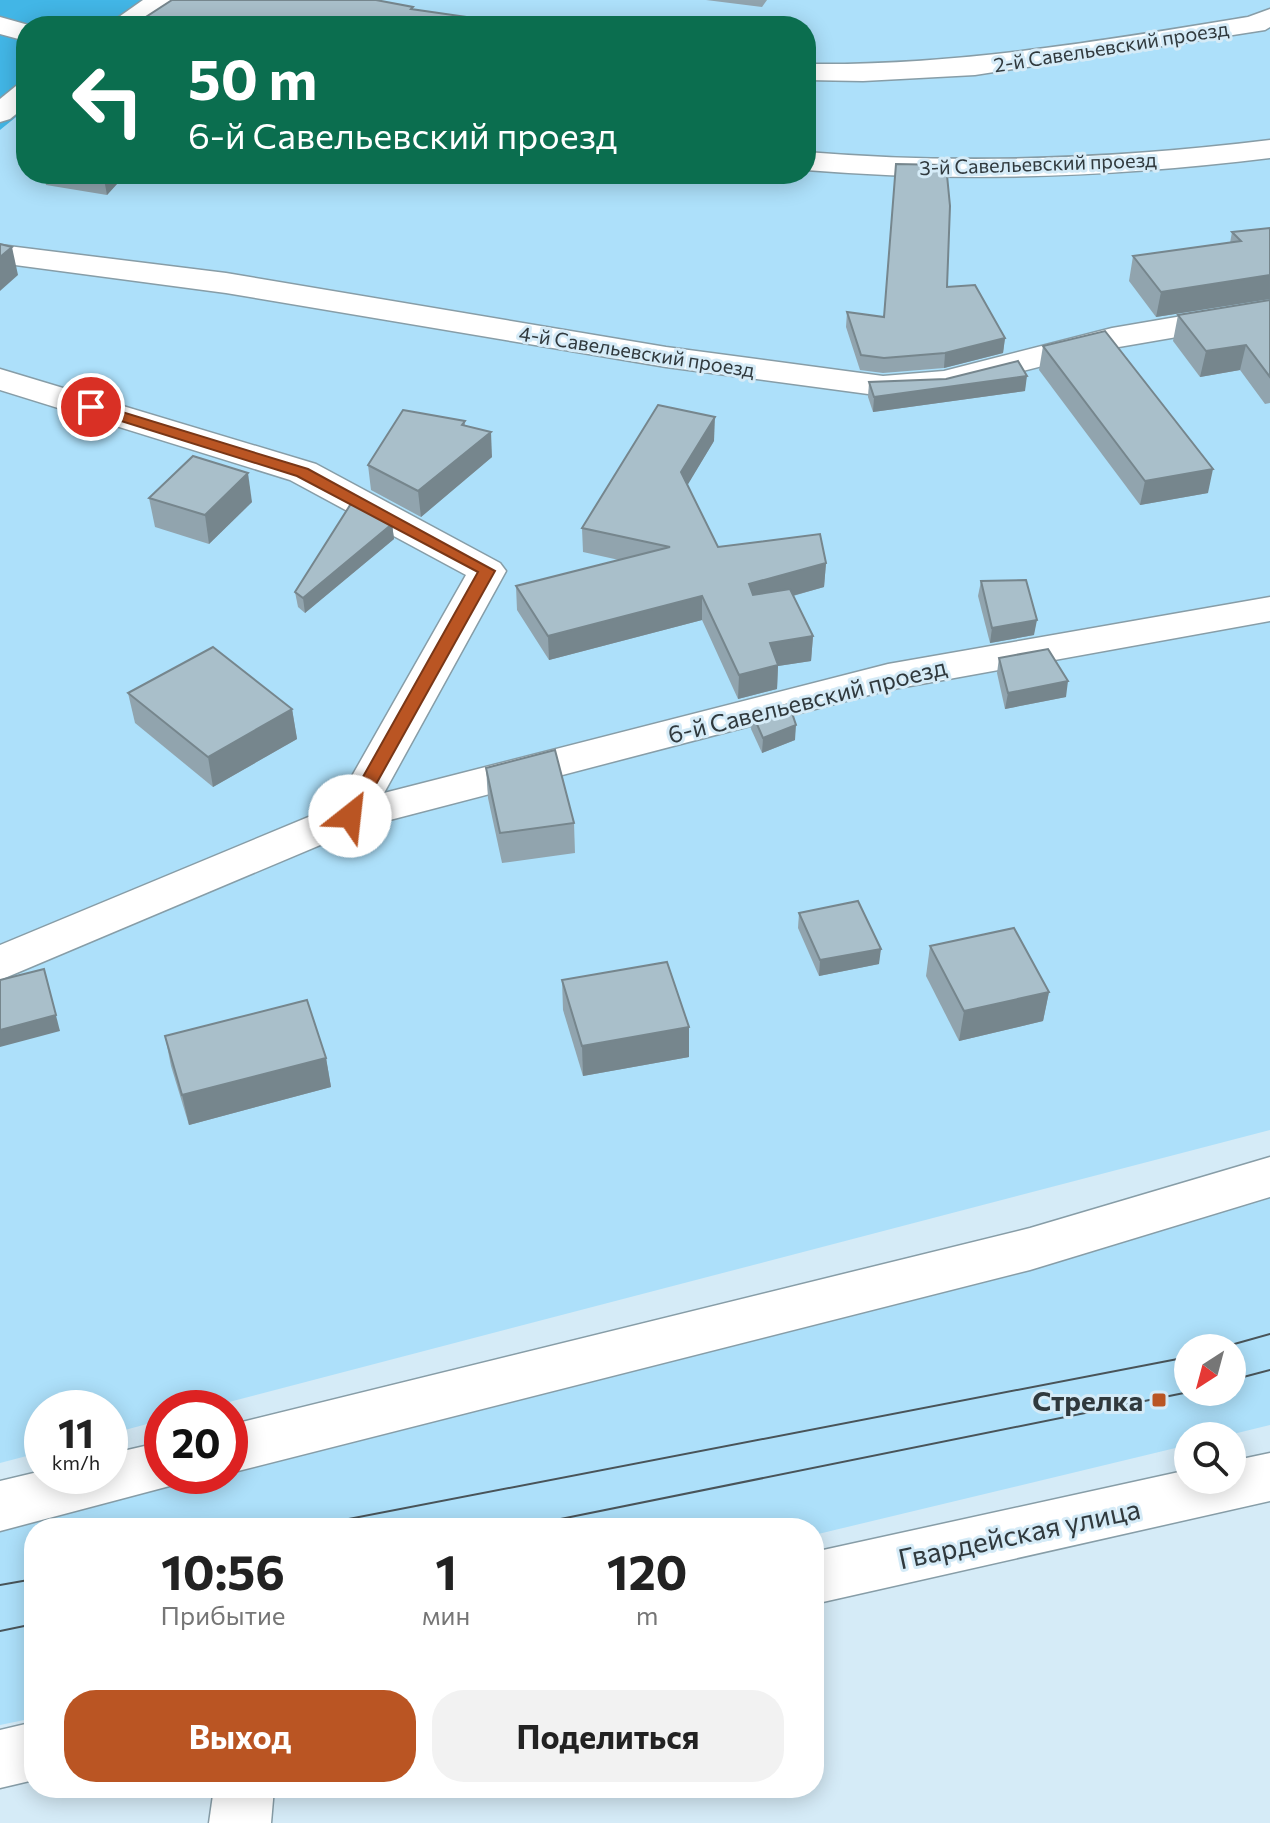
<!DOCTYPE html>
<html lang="ru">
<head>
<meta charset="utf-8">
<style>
  :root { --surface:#fff; --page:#f2f2f2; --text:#222; --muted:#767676; --accent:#ba5523 }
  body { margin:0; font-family:Commissioner,sans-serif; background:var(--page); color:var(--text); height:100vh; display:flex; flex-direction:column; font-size:30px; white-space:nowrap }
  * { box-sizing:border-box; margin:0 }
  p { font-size:26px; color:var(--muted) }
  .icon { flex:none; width:44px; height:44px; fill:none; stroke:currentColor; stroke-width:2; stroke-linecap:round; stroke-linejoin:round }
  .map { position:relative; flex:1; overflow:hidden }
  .panel { position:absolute; left:24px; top:1518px; width:800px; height:280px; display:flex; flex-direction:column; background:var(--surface); border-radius:32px; box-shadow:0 4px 20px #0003 }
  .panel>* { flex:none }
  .guide { position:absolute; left:16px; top:16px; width:800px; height:168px; border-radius:32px; box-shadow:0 4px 20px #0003; background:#0b6e4f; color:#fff; overflow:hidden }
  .needle { width:52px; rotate:216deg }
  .tools { position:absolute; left:1174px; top:1334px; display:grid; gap:16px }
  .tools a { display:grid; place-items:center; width:72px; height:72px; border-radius:50%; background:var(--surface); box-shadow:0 4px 20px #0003; font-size:40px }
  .speed { position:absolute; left:24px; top:1390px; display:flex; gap:16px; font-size:40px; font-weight:700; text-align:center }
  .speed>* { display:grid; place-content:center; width:104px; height:104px; border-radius:50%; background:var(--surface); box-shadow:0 4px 20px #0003; line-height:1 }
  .speed small { font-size:20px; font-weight:400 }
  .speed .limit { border:12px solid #d22; background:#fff; color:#111 }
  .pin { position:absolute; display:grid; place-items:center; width:68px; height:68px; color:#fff; margin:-34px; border:4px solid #fff; border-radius:50%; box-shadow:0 2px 8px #0007 }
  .me { position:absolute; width:88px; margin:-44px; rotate:29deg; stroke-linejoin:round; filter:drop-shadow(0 0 6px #0008) }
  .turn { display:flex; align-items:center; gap:28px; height:168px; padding:0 40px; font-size:36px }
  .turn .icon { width:104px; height:104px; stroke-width:2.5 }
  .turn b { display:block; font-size:56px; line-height:68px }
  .eta { display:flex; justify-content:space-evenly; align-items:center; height:136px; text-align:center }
  .eta b { font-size:48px; font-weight:700; line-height:56px }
  .action { display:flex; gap:16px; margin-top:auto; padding:16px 40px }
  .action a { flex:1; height:92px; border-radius:32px; background:var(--accent); color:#fff; font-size:32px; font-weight:700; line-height:92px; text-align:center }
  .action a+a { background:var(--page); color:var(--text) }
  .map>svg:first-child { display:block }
  .green { fill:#ade0fa; fill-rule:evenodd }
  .forest { fill:#42b6e6 }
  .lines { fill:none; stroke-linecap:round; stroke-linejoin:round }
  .minor-casing { stroke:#879da7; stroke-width:3 }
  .major-casing { stroke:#879da7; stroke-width:3 }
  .minor { fill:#fff; fill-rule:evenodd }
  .major { fill:#fff; fill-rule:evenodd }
  .tram { stroke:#495459; stroke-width:2 }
  .wall { fill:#91a4ae }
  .shaded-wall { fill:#76868d }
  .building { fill:#a9bfca; stroke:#76868d; stroke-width:2 }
  .route { fill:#ba5523; stroke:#793717; stroke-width:2 }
  .poi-dot { fill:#ba5523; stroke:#d5ebf7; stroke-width:3 }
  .labels { text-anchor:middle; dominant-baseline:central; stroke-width:6; stroke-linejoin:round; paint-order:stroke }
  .far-street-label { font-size:20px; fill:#30393d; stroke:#d5ebf7 }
  .street-label { font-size:24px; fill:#30393d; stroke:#d5ebf7 }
  .near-poi-label { font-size:28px; font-weight:bold; fill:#30393d; stroke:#d5ebf7; text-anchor:end }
  .near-street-label { font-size:28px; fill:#30393d; stroke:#d5ebf7 }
</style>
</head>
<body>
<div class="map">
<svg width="1270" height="1823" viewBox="0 0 1270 1823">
  <rect width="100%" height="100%" fill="#d5ebf7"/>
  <g class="green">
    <path d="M175,0H1270V1130L206,1408H162V1420L110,1434V1408H42V1452L0,1463V130L26,109V174H806V26H134Z"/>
    <path d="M1270,1168V1425L1225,1436H1188V1445L814,1535V1528H34V1718L0,1725V1496L110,1476H230V1447ZM1188,1348H1232V1392H1188Z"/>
  </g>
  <path class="forest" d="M0,0H175L134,26H26V109L0,130Z"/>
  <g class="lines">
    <g class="minor-casing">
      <g id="minor">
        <path d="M143,0H175L139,26H106Z"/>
        <path d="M1270,9V27L1265,30L975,75L863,81L806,80V64C956,66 1101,41 1248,17Z"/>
        <path d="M0,17L32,26H26V41L0,34Z"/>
        <path d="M26,83V106L10,119L0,122V99L16,86Z"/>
        <path d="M1270,140V158C1115,177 962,183 806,170V152C962,165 1115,159 1270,140Z"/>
        <path d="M0,245L226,273L666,347L883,376L944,371L1112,328L1270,301V321L1113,348L944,391L883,396L666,367L226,293L0,263Z"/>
        <path d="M0,369L316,464L500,563L506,571L384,793L888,664L1270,597V621L888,690L363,827L0,980V945L335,806L466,575L290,480L0,390Z"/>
        <path d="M1270,1157V1197L1030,1270L230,1473V1425L1030,1228Z"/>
        <path d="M162,1442V1476H185L181,1483L0,1531V1481L42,1471V1476H110V1454Z"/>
        <path d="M214,1788H274L271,1823H209Z"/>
      </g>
    </g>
    <g class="major-casing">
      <g id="major">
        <path d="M1270,1453V1501L814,1604V1552L1188,1470V1480H1232V1461Z"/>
        <path d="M34,1722V1780L0,1788V1730Z"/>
      </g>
    </g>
    <use href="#minor" class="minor"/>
    <use href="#major" class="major"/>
    <g class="tram">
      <path d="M1220,1348L1270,1334"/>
      <path d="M1232,1380L1270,1370"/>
      <path d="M302,1528L1188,1357"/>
      <path d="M516,1528L1189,1392"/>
      <path d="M0,1585L34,1579"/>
      <path d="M0,1631L34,1624"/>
    </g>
  </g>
  <g class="wall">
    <path d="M706,0H767L762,7Z"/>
    <path d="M44,174H126L107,195L46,185Z"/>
    <path d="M1270,228V299L1156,317L1129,281L1133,256L1230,243L1232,232Z"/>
    <path d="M947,287L1005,338L1003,353L944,368L883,373L860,370L846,327L847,312L884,317Z"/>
    <path d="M1270,300V403L1265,404L1240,370L1200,377L1173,341L1178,315Z"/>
    <path d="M1043,346L1208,493L1140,505L1039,370Z"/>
    <path d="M869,382L1025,391L873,412L868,397Z"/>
    <path d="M465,421V425L492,457L421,517L371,490L368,465Z"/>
    <path d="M714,441L687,485L718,547L826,563L824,587L793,596L813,636L811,661L778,666L777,689L738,699L702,620L549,660L517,610L516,586L619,560L583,552L582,528Z"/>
    <path d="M149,498L252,502L209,544L155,527Z"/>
    <path d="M392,524L394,539L305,613L298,607L295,592Z"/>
    <path d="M981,581L1034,635L990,643L978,596Z"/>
    <path d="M999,658L1066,697L1005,709L997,673Z"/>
    <path d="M128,693L292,709L297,739L213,787L135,723Z"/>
    <path d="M752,713L795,740L762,753L751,729Z"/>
    <path d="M486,768L574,823L575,853L502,863L488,798Z"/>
    <path d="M799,913L879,964L819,976L798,928Z"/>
    <path d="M930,946L1049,992L1043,1021L959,1041L926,976Z"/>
    <path d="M562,980L689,1027V1057L583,1076L563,1010Z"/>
    <path d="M165,1036L326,1058L331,1087L189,1125L171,1066Z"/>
  </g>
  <g class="shaded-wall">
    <path d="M103,174H126L107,195Z"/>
    <path d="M12,247L18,275L0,291V257Z"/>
    <path d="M1270,275V299L1156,317L1161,292Z"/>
    <path d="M1005,338L1003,353L944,368L945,353Z"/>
    <path d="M1246,345L1240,370L1200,377L1206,351Z"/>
    <path d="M1027,376L1025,391L873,412L874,397Z"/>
    <path d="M715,417L714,441L681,496V472Z"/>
    <path d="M491,432L492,457L421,517L418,491Z"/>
    <path d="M1213,469L1208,493L1140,505L1145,481Z"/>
    <path d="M248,473L252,502L209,544L205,515Z"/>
    <path d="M392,524L394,539L305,613L303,598Z"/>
    <path d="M826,563L824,587L748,608L749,584Z"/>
    <path d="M702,596V620L549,660L548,636Z"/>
    <path d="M1037,620L1034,635L990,643L992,628Z"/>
    <path d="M813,636L811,661L778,666L777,689L738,699L739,675L770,643Z"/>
    <path d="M1068,681L1066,697L1005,709L1008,693Z"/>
    <path d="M292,709L297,739L213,787L208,757Z"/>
    <path d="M796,725L795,740L762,753L763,738Z"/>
    <path d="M881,949L879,964L819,976L820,960Z"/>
    <path d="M44,969L60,1031L0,1047V1030Z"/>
    <path d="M1049,992L1043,1021L959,1041L964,1011Z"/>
    <path d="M689,1027V1057L583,1076L582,1046Z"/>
    <path d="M326,1058L331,1087L189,1125L182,1095Z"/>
  </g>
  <g class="building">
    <path d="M172,0H376L413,7L411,9L509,23L507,26H132Z"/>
    <path d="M896,164L946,165L950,206L947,287L975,285L1005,338L945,353L884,358L861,355L847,312L884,317Z"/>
    <path d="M1270,228V275L1161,292L1133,256L1241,241L1232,232Z"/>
    <path d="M0,244L12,247L0,257Z"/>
    <path d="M1270,300V377L1246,345L1206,351L1178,315Z"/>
    <path d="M1105,331L1213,469L1145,481L1043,346Z"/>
    <path d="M1018,361L1027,376L874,397L869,382L946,379Z"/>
    <path d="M658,405L715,417L681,472L718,547L820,534L826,563L749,584L753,595L790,589L813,636L770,643L778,665L739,675L702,596L548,636L516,586L670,547L582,528Z"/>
    <path d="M403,410L465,421L462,425L491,432L418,491L368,465Z"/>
    <path d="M193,456L248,473L205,515L149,498Z"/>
    <path d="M352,502L392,524L303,598L295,592Z"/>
    <path d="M1026,580L1037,620L992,628L981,581Z"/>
    <path d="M213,647L292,709L208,757L128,693Z"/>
    <path d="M1048,649L1068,681L1008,693L999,658Z"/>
    <path d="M789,704L796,725L763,738L752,713Z"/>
    <path d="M555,750L574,823L500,833L486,768Z"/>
    <path d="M858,901L881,949L820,960L799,913Z"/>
    <path d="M1014,928L1049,992L964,1011L930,946Z"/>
    <path d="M667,962L689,1027L582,1046L562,980Z"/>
    <path d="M44,969L56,1015L0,1030V980Z"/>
    <path d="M307,1000L326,1058L182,1095L165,1036Z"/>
  </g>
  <path class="route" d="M86,404H96L308,469L495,571L356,820H344L341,816L478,572L297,476L86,410Z"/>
  <rect class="poi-dot" x="1151" y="1392" width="16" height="16" rx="4"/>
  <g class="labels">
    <g class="far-street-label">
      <text transform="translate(1111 46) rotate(-9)">2-й Савельевский проезд</text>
      <text transform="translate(1038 163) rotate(-2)">3-й Савельевский проезд</text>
      <text transform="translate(637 351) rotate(9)">4-й Савельевский проезд</text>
    </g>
    <g class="street-label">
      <text transform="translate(807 700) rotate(-14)">6-й Савельевский проезд</text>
    </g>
    <g class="near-poi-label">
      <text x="1143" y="1400">Стрелка</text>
    </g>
    <g class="near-street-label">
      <text transform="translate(1019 1533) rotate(-12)">Гвардейская улица</text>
    </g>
  </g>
</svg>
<div class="tools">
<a><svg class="needle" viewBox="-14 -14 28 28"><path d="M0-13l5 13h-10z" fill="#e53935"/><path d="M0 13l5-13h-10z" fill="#767676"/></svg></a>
<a><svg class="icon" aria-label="search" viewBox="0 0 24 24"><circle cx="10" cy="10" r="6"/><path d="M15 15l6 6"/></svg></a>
</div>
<div class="speed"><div>11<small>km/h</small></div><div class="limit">20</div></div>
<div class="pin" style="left:91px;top:407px;background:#d93025"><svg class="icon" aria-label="arrive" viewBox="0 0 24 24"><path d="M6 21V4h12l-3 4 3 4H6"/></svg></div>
<svg class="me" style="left:350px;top:816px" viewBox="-20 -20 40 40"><circle r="19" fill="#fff"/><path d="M0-13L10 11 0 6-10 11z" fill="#ba5523"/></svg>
<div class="guide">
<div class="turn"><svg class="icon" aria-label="left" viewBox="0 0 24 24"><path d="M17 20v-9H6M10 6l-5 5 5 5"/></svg><div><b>50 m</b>6-й Савельевский проезд</div></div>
</div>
<section class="panel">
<div class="eta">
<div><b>10:56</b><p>Прибытие</p></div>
<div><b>1</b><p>мин</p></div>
<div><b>120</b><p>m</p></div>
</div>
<div class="action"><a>Выход</a><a>Поделиться</a></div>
</section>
</div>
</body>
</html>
